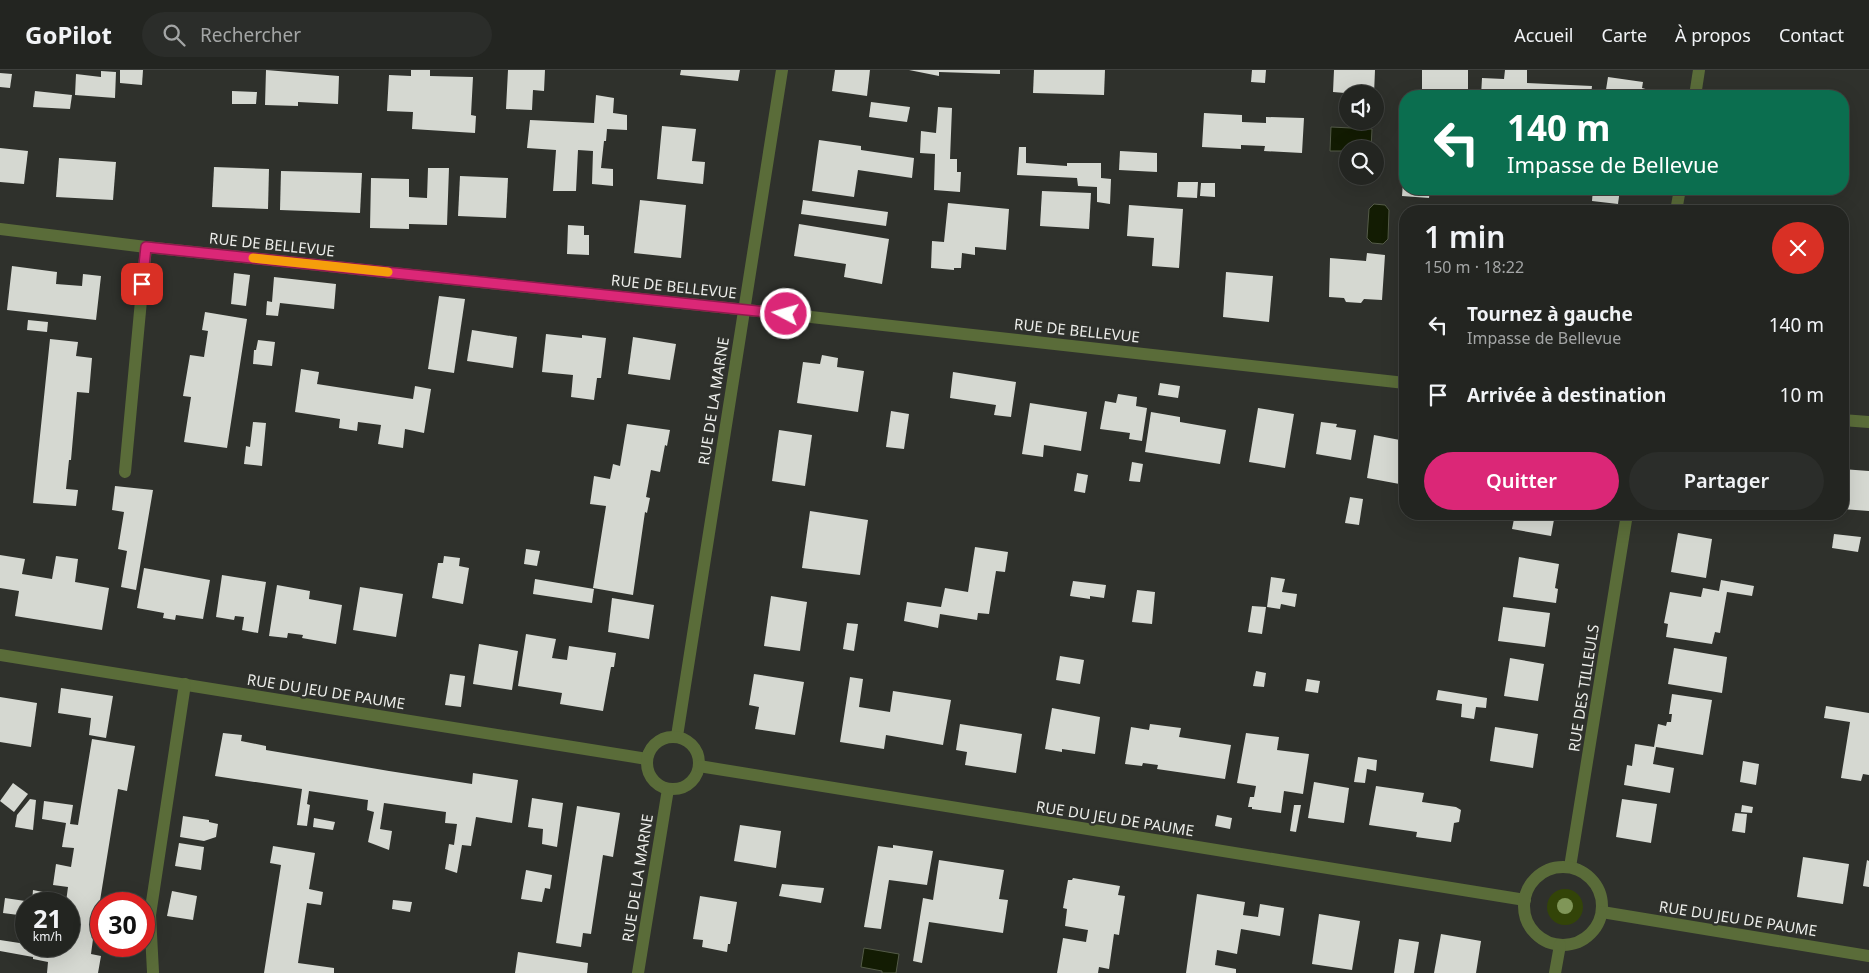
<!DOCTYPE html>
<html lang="fr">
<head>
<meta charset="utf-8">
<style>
  :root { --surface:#232521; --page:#2b2d2a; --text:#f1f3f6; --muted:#a3a5a5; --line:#40423f; --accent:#db2777 }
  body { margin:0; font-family:"Noto Sans",sans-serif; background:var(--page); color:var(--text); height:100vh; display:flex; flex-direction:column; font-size:19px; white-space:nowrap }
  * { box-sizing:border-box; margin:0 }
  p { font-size:16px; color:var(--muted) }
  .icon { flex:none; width:28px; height:28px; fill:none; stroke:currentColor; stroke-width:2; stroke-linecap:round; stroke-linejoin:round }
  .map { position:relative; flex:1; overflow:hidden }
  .sheet { position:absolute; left:1399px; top:135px; width:450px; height:315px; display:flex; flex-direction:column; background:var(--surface); border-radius:20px; box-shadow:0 5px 20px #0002,0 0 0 1px var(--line) }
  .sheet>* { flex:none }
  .guide { position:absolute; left:1399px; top:20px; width:450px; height:105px; border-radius:20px; box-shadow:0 5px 20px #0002,0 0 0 1px var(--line); background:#0b6e4f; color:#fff; overflow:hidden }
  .buttons { position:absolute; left:1339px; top:15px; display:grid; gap:10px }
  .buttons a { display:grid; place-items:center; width:45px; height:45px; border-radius:50%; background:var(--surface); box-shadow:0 5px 20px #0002,0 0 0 1px var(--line); font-size:25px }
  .speed { position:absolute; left:15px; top:822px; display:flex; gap:10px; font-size:25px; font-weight:700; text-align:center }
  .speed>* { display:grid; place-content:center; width:65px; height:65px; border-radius:50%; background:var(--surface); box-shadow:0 5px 20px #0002,0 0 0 1px var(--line); line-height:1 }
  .speed small { font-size:12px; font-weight:400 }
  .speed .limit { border:8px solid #d22; background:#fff; color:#111 }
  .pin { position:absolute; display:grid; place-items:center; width:42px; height:42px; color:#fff; margin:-21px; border-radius:10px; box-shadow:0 2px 8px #0006 }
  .me { position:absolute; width:55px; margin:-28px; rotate:276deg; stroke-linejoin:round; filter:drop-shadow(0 0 4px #0008) }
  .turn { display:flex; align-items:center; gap:18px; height:105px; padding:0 25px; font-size:22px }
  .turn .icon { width:65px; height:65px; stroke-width:2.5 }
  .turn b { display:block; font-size:35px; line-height:42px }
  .round { display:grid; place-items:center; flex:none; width:52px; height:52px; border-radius:26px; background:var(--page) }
  .overview { display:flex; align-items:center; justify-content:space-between; height:85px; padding:0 25px }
  h1 { font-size:30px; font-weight:600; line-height:38px }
  .primary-button { display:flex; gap:10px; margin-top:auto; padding:10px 25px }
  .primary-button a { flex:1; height:58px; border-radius:30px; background:var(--accent); color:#fff; font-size:20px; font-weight:600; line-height:58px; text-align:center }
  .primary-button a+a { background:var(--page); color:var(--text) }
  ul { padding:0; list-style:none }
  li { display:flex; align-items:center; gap:15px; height:70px; padding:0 25px }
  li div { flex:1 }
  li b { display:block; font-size:19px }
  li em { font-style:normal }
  header { display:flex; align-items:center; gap:30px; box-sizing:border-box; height:70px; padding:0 25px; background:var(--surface); border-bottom:1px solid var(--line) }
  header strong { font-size:24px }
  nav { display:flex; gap:28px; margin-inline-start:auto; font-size:18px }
  .search { width:350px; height:45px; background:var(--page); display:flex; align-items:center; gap:12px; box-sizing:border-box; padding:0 18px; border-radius:28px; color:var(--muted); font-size:19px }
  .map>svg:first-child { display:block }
  .green { fill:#334408 }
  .water { fill:#131c03; stroke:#545b48 }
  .building { fill:#d5d8d1 }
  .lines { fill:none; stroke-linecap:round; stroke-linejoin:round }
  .street { stroke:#5a6c39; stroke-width:12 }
  .tree { fill:#809658 }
  .route-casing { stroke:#8e194d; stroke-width:12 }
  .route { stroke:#db2777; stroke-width:9 }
  .slow { stroke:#f59e0b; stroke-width:9 }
  .labels { text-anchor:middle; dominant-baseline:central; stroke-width:5; stroke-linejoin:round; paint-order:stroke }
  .street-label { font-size:15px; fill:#ecedea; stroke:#2f312c }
</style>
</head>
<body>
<header>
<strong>GoPilot</strong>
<div class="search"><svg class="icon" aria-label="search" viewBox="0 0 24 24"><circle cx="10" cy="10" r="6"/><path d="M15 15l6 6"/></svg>Rechercher</div>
<nav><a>Accueil</a><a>Carte</a><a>À propos</a><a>Contact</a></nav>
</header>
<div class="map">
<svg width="1869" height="903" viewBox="0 0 1869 903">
  <rect width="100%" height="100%" fill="#2f312c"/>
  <circle class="green" cx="1565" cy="837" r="18"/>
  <g class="water">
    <path d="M1331,57L1372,59L1371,79H1348L1347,81H1330Z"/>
    <path d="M1374,134L1385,135L1389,140L1388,169L1383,174L1372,173L1367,168L1369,139Z"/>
    <path d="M864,878L899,884L896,903H882V901L861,897Z"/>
  </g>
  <g class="building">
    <path d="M120,0H143L142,15L120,13Z"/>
    <path d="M266,0L339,6L338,34L298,32V36L265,35Z"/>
    <path d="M411,0H430V6L473,7L471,45L476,46L475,63L412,59L413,42L387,41L389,5L411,6Z"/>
    <path d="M508,0H545L544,21L533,20L532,40L506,39Z"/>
    <path d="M681,0H740L738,11L680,5Z"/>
    <path d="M835,0H870L867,26L832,21Z"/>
    <path d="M909,0H1000V4L939,2V6Z"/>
    <path d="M1034,0H1105L1104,25L1033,23Z"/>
    <path d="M1252,0H1266L1265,13L1251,12Z"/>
    <path d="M1334,0H1375L1374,24H1348V38H1345V23L1333,22Z"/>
    <path d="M1422,0H1468V23L1422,22Z"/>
    <path d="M1505,0H1527V13L1592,16L1591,26H1481L1482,8L1504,9Z"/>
    <path d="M101,1L116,2L115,28L75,25L76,4L101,7Z"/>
    <path d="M0,3L12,4L10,18L0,17Z"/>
    <path d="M1608,7L1643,12L1642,18L1649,20L1648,26H1605Z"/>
    <path d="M35,21L72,25L70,39L33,37Z"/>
    <path d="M232,21L257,22L256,34H232Z"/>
    <path d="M596,25L614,28L613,43L627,45V60L607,59L606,71H604L601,98L613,99V116L592,114L593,81L578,80L576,121H553L556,80L527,78L530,50L594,53Z"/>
    <path d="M871,32L910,37L907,52L869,47Z"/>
    <path d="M938,37L952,38L950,89H957V102H961L960,122L934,120L935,84L920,83L921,61L936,63Z"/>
    <path d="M1204,43L1242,45V52L1266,53V47L1304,48L1302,83L1264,81L1265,76L1241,75V79L1202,77Z"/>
    <path d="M662,56L696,59L692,91L705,92L703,114L657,109Z"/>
    <path d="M819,70L861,76V80L914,88L912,108L858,100L854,127L812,121Z"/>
    <path d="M1019,77H1026V93L1067,96V93H1101V108L1111,109L1110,134L1097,132V117L1078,116L1077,108L1017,105Z"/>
    <path d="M0,78L28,81L24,114L0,112Z"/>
    <path d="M1120,81L1157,83V102L1119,100Z"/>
    <path d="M59,88L116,92L113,130L56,127Z"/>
    <path d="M214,97L269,99L268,139L212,137Z"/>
    <path d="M428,98H449L447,155L409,154V159L370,158L371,108L409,109V127L427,128Z"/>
    <path d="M281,101L362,103L360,143L280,140Z"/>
    <path d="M460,106L508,108L506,148L458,146Z"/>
    <path d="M1178,112H1198L1197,128L1177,127Z"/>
    <path d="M1403,112H1405V119H1430L1429,128L1402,126Z"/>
    <path d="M1201,113H1215V127L1200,126Z"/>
    <path d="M1593,119H1620L1618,134L1592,131Z"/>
    <path d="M1042,121L1091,123L1089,159L1040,156Z"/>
    <path d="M640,130L686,135L681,188L634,183Z"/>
    <path d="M803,130L888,142L886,156L801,144Z"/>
    <path d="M948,133L1009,139L1006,180L975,177V185L962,183L961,198H954V200L931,198L932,171L944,172Z"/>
    <path d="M1129,135L1183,139L1179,198L1152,196L1154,168L1127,166Z"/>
    <path d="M799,154L889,169L882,214L844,207L846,194L794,186Z"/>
    <path d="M568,155L584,156V165H589V185L567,184Z"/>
    <path d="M1367,183L1385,185L1382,230L1364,229L1361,233L1346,232L1344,228L1329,227L1330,188L1366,191Z"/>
    <path d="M12,196L57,202L56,214L82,216L83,204L101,206L96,250L7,240Z"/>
    <path d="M1226,202L1273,206L1269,252L1223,247Z"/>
    <path d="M234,203L250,205L246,236L231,234Z"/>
    <path d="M274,207L336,214L334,239L280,233L278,246L266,245L267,231L272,232Z"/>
    <path d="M439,226L465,229L454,303L428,299Z"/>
    <path d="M205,242L247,249L227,378L184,372L191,327L183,326L190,285L204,287L208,261L202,260Z"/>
    <path d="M28,250L48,252L47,262L27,260Z"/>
    <path d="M472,260L517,267L513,298L467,291Z"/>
    <path d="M546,264L582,268V265L606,268L601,308H597L594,330L571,327L573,305L542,302Z"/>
    <path d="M633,267L676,274L670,310L628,304Z"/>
    <path d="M50,269L78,272L76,286L92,288L89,323L77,322L71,390H69L66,419L78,420L76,436L33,433Z"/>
    <path d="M258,270L275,272L272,296L253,294L254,280H256Z"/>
    <path d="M822,285L838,288L837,297L864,301L858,342L797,333L803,292L820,294Z"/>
    <path d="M301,299L319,302L317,314L413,329L415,316L431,319L424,363L405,359L403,378L378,374L381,355L358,352L357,361L339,358L340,349L295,342Z"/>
    <path d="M953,302L1016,312L1011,347L994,345L996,335L950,328Z"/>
    <path d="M1160,313L1180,316L1178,328L1158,325Z"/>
    <path d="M1118,324L1137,327L1136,336L1147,338L1142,371L1129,369L1130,363L1100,359L1105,331L1116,333Z"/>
    <path d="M1030,333L1087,342L1081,381L1044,375L1043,387L1022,384Z"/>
    <path d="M1258,338L1294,344L1285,398L1249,392Z"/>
    <path d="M891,341L909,344L904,379L886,377Z"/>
    <path d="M1151,342L1180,347V352L1226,360L1220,394L1145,382Z"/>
    <path d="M253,352L266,353L262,396L244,394L246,376L250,377Z"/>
    <path d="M1321,352L1337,354L1336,357L1356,360L1351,390L1316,384Z"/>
    <path d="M627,354L670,360L667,376L665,375L660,402L651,400L646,427L650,428L647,443L645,442L633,525L593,518L606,436L590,434L594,406L610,409L613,394L620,396Z"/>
    <path d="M779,360L812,365L805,416L772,411Z"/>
    <path d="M1374,365L1405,371V415L1367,408Z"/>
    <path d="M1132,392L1143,394L1140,412L1129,411Z"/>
    <path d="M1842,399L1869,401V441L1842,439Z"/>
    <path d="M1077,403L1088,405L1085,423L1074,421Z"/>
    <path d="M115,416L153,420L136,520L121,517L127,481L118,479L124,442L112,440Z"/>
    <path d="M1350,427L1363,429L1359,455L1345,453Z"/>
    <path d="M810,441L868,450L860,505L802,498Z"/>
    <path d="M1515,444H1555L1551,466L1512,459Z"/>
    <path d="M1678,463L1712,469L1706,508L1671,502Z"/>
    <path d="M1834,464L1861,467L1858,482L1832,478Z"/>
    <path d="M975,477L1008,482L1005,502L996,501L989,544L978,543L977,550L940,544L938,558L904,551L907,532L941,537L945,518L968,522Z"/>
    <path d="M526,479L540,481L537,496L524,494Z"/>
    <path d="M0,485L25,489L22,504L52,509L56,486L78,489L75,512L109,518L102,560L15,546L19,521L0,518Z"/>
    <path d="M444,486L460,488L459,496L469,498L463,534L432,528L438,493H443Z"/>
    <path d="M1519,487L1559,494L1555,518L1558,519L1556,533L1513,527Z"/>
    <path d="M144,498L210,510L203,549L176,545L175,550L163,548L164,543L137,538Z"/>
    <path d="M222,505L266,512L258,563L242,560L244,547L235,546L234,550L216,547Z"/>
    <path d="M1271,507L1285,509L1282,522L1297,524L1295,537L1281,534L1280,539L1267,537Z"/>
    <path d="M535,509L594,519L592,533L533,524Z"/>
    <path d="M1721,510L1754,516L1752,526L1727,522L1720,563L1715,562L1712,574L1666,567L1668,554L1664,553L1670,522L1701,527L1703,518L1719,521Z"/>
    <path d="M1073,511L1106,515L1104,528L1090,526V529L1070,526Z"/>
    <path d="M277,515L310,521L309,529L342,535L336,574L302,568L303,565L288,563L287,568L269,566Z"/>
    <path d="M360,517L403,524L396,567L353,560Z"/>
    <path d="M1137,520L1155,522L1152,554L1132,552Z"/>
    <path d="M771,526L807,532L800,581L764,576Z"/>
    <path d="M612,528L654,535L649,569L608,562Z"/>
    <path d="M1252,536L1266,537L1262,564L1248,562Z"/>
    <path d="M1503,537L1550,543L1545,577L1498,571Z"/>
    <path d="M847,553L858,554L854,581L843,579Z"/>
    <path d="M526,564L556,569L552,588L567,590L569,576L616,583L614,597H611L603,641L560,634L562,623L518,616Z"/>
    <path d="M479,574L518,581L512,620L473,614Z"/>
    <path d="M1674,578L1727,587L1722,623L1668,614Z"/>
    <path d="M1060,586L1084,590L1080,614L1056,610Z"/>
    <path d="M1510,588L1544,594L1538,631L1504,626Z"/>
    <path d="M1256,601L1266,603L1264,617L1253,616Z"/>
    <path d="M450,604L465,606L461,637L445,635Z"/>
    <path d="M754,604L804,612L795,665L755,659L759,637L749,635Z"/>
    <path d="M850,607L863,609L859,637L890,642L893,621L951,630L943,675L886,665L884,679L840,672Z"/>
    <path d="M1307,609L1320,611L1318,623L1305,621Z"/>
    <path d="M61,618L113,626L106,668L89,665L91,648L58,643Z"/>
    <path d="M1438,620L1487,628L1486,638L1476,637L1474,649L1461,647L1462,634L1436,630Z"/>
    <path d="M1672,624L1712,630L1703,685L1656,677L1653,694L1674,698L1670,723L1624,715L1627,695L1632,696L1635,674L1654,677L1658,654L1666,656L1667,652H1671L1672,644H1669Z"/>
    <path d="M0,627L37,633L31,677L0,672Z"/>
    <path d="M1826,636L1869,643V705L1863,704L1861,711L1841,708L1850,652L1824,648Z"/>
    <path d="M1052,638L1100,647L1095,684L1062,679V682L1045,679Z"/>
    <path d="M960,654L1022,664L1016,703L965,695L967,682L956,680Z"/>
    <path d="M1150,654L1181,658L1179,667L1231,675L1225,709L1157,699L1158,695L1143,693L1142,696L1125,694L1131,657L1149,660Z"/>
    <path d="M1495,657L1538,664L1533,698L1490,691Z"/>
    <path d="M223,663L242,665L241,671L266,676V680L389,701L472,714L473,703L518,710L512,753L476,747L471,776L462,775L457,803L445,799L449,774L454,775L457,754L445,753L446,742L384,733L380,759L392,761L389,780L368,772L374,742L367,740L368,730L309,721L307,734L310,735L307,756L297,755L302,719L215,706Z"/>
    <path d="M1246,663L1279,667L1277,680L1309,684L1303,724L1284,721L1281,743L1252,739V737H1248L1250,727H1254L1256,716L1237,713Z"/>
    <path d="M92,669L135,676L127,721L118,719L98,843H101L100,871L93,869L91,884L101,886L98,903H47L48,892L33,889V887L0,881V870L26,874V876H41L58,879L59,876H69V834H26V846L3,843L5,828L32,832L33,820L53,824L66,832L68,817L53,815L56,794L71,797L74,778L62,777L66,753L42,749L44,731L73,735L70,754L78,755Z"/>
    <path d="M1358,687L1377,690L1376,701L1367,699L1365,713L1354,712Z"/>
    <path d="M1743,691L1759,694L1756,715L1740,712Z"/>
    <path d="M1314,712L1349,718L1344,753L1308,748Z"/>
    <path d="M13,713L28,724L14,742L0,731Z"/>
    <path d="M1376,716L1424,723L1422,732L1456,737L1461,740L1459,752L1454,753L1451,772L1416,767L1417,762L1369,755Z"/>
    <path d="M532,728L563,733L557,777L542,774L543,759L528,757Z"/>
    <path d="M30,729L36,730L33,760L15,757L17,745Z"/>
    <path d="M1622,729L1657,734L1651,773L1616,767Z"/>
    <path d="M1294,735H1301L1296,762L1290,761Z"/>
    <path d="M1742,735L1753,737L1752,743L1741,742Z"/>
    <path d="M577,736L620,743L613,787L603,785L591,864L583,863L581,877L556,873Z"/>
    <path d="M1735,743L1747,744L1745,763L1732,761Z"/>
    <path d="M1217,745L1232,748L1230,759L1215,756Z"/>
    <path d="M183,746L209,750V752L218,754L216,767L204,771L180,767Z"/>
    <path d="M314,748L335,752L333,760L313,757Z"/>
    <path d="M740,755L781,761L776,798L734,791Z"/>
    <path d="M179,773L204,777L201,800L175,796Z"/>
    <path d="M893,775L933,781L927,815L889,810L881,859L864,857L878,776L893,778Z"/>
    <path d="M273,776L315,783L309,819L323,822L321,835L307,833L298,893L334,898V903H264L281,795L270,793Z"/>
    <path d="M1803,787L1849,794L1843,834L1797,827Z"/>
    <path d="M939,790L1004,800L999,829L1008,830L1003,863L929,852L922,893L913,891L923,828L933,830Z"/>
    <path d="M1867,790L1869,791V817L1863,816Z"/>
    <path d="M526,800L552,805L550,819L545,818L542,832L521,829Z"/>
    <path d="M1073,808L1120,816L1118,825L1125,826L1119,865L1114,864L1109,899L1099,897L1098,903H1057L1063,868L1086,872L1088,860L1065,856L1067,839L1063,838L1068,810H1072Z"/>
    <path d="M782,814L824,818L821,833L779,826Z"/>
    <path d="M172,821L197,826L193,850L167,846Z"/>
    <path d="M1197,824L1245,832L1243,845L1258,847L1260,834L1284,838L1280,866L1241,859L1237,884L1217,880L1215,895L1236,899V903H1186Z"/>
    <path d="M700,826L737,832L730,874H728L727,882L702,877L703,870L693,869Z"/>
    <path d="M393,830L412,832L410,842L392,839Z"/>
    <path d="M1319,844L1360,851L1352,900L1312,894Z"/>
    <path d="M1441,864L1481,871L1476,903H1434Z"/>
    <path d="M1399,869L1419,872L1414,903H1394Z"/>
    <path d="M518,882L588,893L587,903H515Z"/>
  </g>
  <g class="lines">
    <g class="street">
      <path d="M1695,26L1699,0"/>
      <path d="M1676,141L1680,119"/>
      <path d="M0,159L146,177L766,242L1405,313"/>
      <path d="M1842,350L1869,352"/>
      <path d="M125,402L146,177"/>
      <path d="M0,585L647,689"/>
      <path d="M677,666L782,0"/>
      <circle cx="673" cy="693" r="26"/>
      <path d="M699,696L1525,830"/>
      <path d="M1570,797L1627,444"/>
      <circle cx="1563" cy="836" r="39"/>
      <path d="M1602,842L1869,886"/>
      <path d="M153,902L150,845L185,614"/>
      <path d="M638,903L668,719"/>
      <path d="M1555,903L1560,875"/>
    </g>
  </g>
  <circle class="tree" cx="1565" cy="836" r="8"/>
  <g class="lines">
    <g class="route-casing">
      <path id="route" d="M142,214L146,177L786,244"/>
    </g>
    <use href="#route" class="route"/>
    <path class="slow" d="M253,188L388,202"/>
  </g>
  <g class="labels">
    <g class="street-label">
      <text transform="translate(272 174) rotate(6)">RUE DE BELLEVUE</text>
      <text transform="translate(674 216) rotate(6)">RUE DE BELLEVUE</text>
      <text transform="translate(1077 260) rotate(6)">RUE DE BELLEVUE</text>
      <text transform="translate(713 331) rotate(-81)">RUE DE LA MARNE</text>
      <text transform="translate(1583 618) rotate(-81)">RUE DES TILLEULS</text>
      <text transform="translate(326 621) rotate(9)">RUE DU JEU DE PAUME</text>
      <text transform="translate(1115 748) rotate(9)">RUE DU JEU DE PAUME</text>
      <text transform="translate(637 808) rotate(-81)">RUE DE LA MARNE</text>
      <text transform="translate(1738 848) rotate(9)">RUE DU JEU DE PAUME</text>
    </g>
  </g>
</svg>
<div class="buttons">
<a><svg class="icon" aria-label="sound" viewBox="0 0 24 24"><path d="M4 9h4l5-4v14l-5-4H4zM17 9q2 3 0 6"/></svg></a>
<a><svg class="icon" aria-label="search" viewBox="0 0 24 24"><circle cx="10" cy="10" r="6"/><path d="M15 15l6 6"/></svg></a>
</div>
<div class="speed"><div>21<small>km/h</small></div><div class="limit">30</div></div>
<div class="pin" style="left:142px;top:214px;background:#d93025"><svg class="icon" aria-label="arrive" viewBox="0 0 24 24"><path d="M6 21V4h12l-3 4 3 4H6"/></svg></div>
<svg class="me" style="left:786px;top:244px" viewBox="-20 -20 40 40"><circle r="17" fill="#db2777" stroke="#fff" stroke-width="3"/><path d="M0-11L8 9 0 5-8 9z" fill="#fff"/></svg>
<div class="guide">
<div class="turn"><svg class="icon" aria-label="left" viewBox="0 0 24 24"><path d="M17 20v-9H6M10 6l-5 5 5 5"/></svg><div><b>140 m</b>Impasse de Bellevue</div></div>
</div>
<section class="sheet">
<div class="overview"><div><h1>1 min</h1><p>150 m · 18:22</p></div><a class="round" style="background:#d93025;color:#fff"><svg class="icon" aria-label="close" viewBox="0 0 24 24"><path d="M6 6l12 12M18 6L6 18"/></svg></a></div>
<ul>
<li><svg class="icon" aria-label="left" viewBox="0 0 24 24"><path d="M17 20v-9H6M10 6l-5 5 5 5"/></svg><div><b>Tournez à gauche</b><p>Impasse de Bellevue</p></div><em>140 m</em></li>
<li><svg class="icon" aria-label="arrive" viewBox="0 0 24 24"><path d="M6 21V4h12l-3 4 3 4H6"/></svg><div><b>Arrivée à destination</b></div><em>10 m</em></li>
</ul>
<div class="primary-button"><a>Quitter</a><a>Partager</a></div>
</section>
</div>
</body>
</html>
